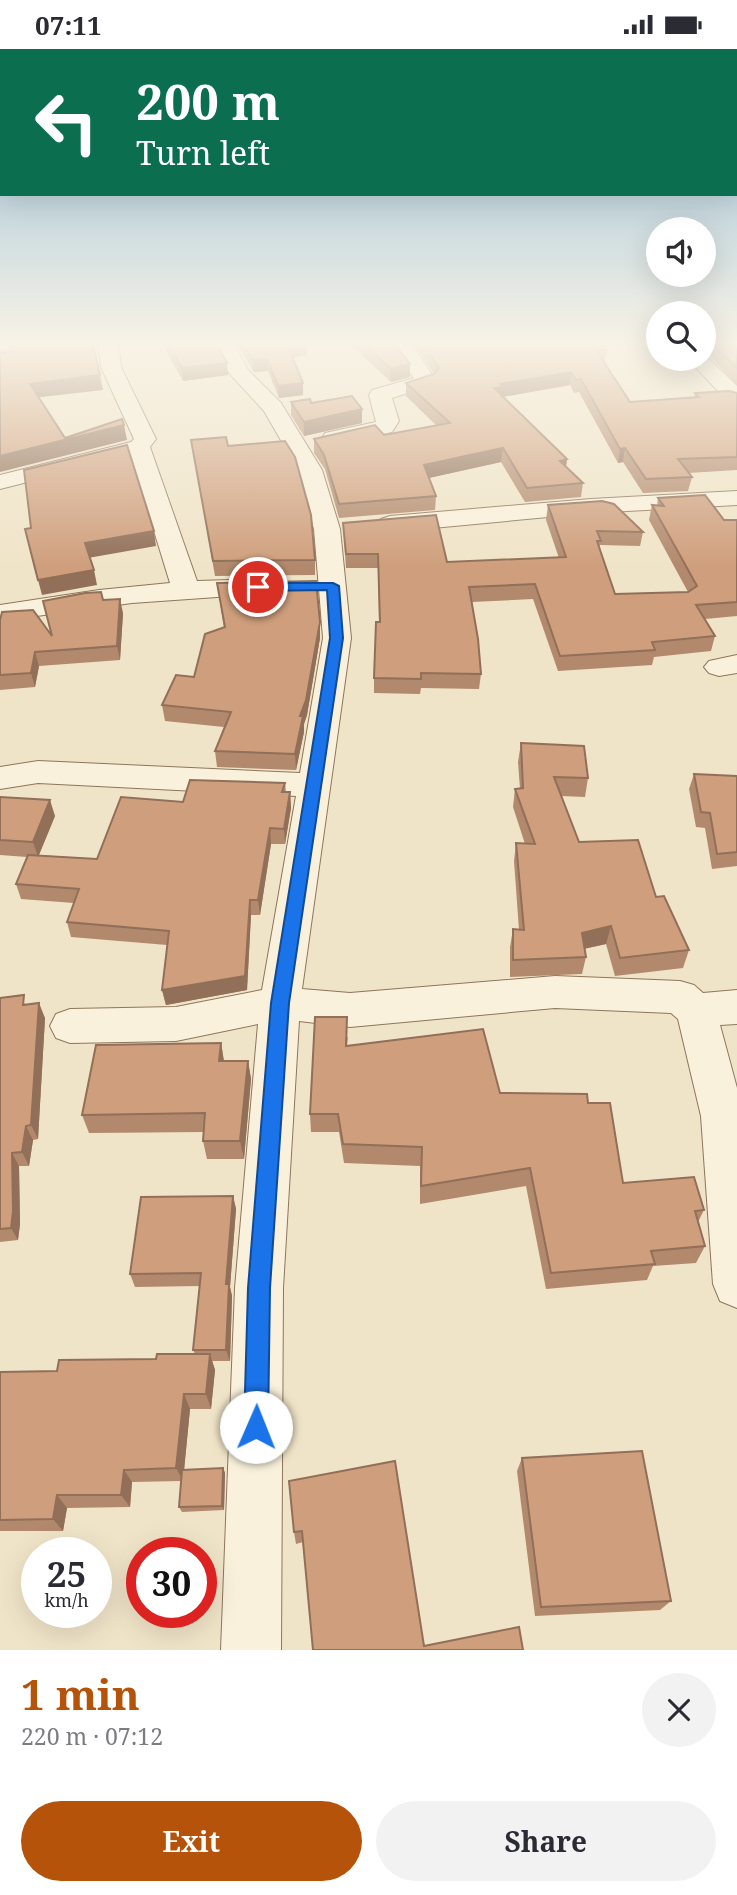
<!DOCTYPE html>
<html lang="en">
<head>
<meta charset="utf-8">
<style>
  :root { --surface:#fff; --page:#f2f2f3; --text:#2b2b33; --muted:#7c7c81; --accent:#b45309 }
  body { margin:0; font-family:"Noto Serif",serif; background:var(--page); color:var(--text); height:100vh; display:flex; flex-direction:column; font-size:26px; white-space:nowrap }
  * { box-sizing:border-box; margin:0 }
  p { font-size:23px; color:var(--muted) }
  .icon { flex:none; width:38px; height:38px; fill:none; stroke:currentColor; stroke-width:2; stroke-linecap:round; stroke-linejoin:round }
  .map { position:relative; height:1601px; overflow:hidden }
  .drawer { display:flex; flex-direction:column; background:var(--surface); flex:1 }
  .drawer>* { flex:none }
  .hud { position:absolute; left:0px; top:0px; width:738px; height:147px; box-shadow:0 7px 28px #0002; background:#0b6e4f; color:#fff; overflow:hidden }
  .buttons { position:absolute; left:646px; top:168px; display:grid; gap:14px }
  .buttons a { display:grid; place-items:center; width:70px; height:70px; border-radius:50%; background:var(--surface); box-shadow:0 7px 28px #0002; font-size:35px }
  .speed { position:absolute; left:21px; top:1488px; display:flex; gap:14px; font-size:35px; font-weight:700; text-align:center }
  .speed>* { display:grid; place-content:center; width:91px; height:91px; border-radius:50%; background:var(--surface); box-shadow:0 7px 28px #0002; line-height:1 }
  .speed small { font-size:18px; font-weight:400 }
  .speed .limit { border:10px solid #d22; background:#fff; color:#111 }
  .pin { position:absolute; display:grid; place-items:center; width:60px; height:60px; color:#fff; margin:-30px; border:4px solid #fff; border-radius:50%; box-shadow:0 2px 7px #0007 }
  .me { position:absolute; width:77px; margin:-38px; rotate:1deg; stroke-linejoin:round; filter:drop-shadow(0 0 5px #0008) }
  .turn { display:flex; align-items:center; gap:24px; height:147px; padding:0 21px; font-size:32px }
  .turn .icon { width:91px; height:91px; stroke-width:2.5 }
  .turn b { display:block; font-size:49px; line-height:60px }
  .round { display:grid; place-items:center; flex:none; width:74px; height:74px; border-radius:37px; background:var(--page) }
  .overview { display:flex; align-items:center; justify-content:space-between; height:119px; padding:0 21px }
  h1 { font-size:42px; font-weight:700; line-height:52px; color:var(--accent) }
  .action { display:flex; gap:14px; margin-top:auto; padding:14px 21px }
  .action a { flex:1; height:80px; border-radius:42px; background:var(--accent); color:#fff; font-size:28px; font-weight:700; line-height:80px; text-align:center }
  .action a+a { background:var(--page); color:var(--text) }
  .status { display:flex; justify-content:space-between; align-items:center; height:49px; padding:0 35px; background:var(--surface); direction:ltr }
  .status svg { height:19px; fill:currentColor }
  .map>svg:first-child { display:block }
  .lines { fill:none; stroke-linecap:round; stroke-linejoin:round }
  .minor-casing { stroke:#8d765c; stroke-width:2 }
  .minor { fill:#faf1dc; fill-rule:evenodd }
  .wall { fill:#b2896c }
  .shaded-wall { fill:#916f58 }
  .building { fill:#cf9f7d; stroke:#916f58; stroke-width:2 }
  .route { fill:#1a73e8; stroke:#114b97; stroke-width:2 }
</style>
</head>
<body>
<div class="status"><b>07:11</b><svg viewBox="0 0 49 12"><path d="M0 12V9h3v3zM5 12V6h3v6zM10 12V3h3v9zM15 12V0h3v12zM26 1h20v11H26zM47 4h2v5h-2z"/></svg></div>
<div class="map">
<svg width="737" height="1601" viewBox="0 0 737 1601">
  <rect width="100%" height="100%" fill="#f0e4c8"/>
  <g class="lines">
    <g class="minor-casing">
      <g id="minor">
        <path d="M98,293H118L121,318L156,390L150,398L197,532L264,530L274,532L278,538L274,544L132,554L0,572V556L99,541L170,534L131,407L0,440V426L131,393L134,390L101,318Z"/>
        <path d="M213,293H233L248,321L281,354L322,421L340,480L351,589L302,940L350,944L555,927L680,932L694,936L703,944L737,941V975L720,976L737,1039V1259L720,1252L713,1235L701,1067L678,970L671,964L555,959L350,978L299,972L283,1239L281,1601H221L235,1239L258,975L176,992L70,994L56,989L50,977L56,965L70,960L176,958L262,941L296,747L38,734L0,740V718L38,712L300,724L323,589L314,480L298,421L264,362L229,324Z"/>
        <path d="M386,293H407L420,307L436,332L433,336L392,349L399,372L392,383L333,396L325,394L322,389L325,384L376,373L369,346L372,341L414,329Z"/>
        <path d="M704,305L737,337V355L729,354L688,310H704Z"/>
        <path d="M737,442V456L591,464L390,483L381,480L377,475L381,470L390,467L591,450Z"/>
        <path d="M737,606V624L719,627L709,624L704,618L709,612Z"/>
      </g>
    </g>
    <use href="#minor" class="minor"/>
  </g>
  <g class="wall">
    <path d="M161,293H215L228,326L183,332Z"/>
    <path d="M236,293H305L307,306L292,308L303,346L279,349L268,322L254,323Z"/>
    <path d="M348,293H393L410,328L391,333Z"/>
    <path d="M411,293H601L607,301L604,314L630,353L694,349L695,344H737V421L688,424L692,428L688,442L643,444L623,413L618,414L579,343L574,344L570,336L502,348L567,410L566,418L583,434L581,448L525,453L501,413L429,429L436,447L435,461L339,469L325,420L314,404V390L384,386L437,377L406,347V334L434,325L422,306Z"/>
    <path d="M704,293H737V336L713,310L704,297Z"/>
    <path d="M291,353L311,354L362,374L304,387L291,366Z"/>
    <path d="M191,391L228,397L315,511V526L215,527Z"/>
    <path d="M658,449L724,471H737V567L705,570L715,587L711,602L654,608L652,616L558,622L533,550L472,553L481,625L479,640L421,639L420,645L374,644V629L379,573L378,519H346L343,474L447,513L559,509L546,471L548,456L643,483L640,497L600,496L599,499L615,545L688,543L649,471L652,456L657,457Z"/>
    <path d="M217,534L320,589L307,666L304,675V683L296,721L217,718L215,702L224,678L165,672L162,656L194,628L224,579Z"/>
    <path d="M103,551L123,564L120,611L39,617L35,638L0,641V571L52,587Z"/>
    <path d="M521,694L588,729L585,748L561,747L579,793L656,848L689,901L683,919L615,927L606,895L584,900L586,908L582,925L510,928V898L513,880L519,881L514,812L516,794L525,795L513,758L515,740H520L518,713Z"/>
    <path d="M694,725L737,727V817L712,820L705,779L696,778L689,740Z"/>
    <path d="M285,734L286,743H290L291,759L285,795H271L260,866H251L247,941L166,956L162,941L167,896L71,888L67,873L74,854L21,850L16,835L27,808L0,806V748L55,767L39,806L97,810L183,753Z"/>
    <path d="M0,949L27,955L45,969L38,1090L33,1091L29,1117H19L20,1175L18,1191L0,1193Z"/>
    <path d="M348,987L347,997L500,1044L588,1054L623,1134L704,1161L698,1173L705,1197L696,1214L653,1217L647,1231L546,1240L526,1137L420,1155V1117L344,1114L339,1083H311L310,1065Z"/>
    <path d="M221,994L224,1012H248L251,1030L244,1110H207L203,1092L204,1083L89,1084L82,1066Z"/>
    <path d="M233,1147L236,1160L230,1238L232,1247L230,1312H212L215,1321L211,1360H190L184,1421L223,1419L225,1424L224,1461L182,1463L179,1458L181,1432L132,1433L130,1458L67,1459L63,1482H0V1323L57,1322L195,1305L193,1301L200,1237L135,1238L130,1225Z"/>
    <path d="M522,1409L671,1552L660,1561L535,1567L517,1422Z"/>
    <path d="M289,1432L424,1597L313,1601L303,1493L296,1495L294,1483Z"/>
  </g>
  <g class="shaded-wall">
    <path d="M8,293H27L8,295Z"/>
    <path d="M306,294L307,306L289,309L288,297Z"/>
    <path d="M267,310L268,322L254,323L253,311Z"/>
    <path d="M227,314L228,326L183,332L182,319Z"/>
    <path d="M410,315V328L391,333V320Z"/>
    <path d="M571,323L570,336L502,348L494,339L500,335Z"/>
    <path d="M100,326L103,341L33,349L30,335Z"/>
    <path d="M303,334V346L279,349L278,337Z"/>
    <path d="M362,360V374L304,387V373Z"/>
    <path d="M124,376L127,391L0,423V407Z"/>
    <path d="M503,399L501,413L424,430V416Z"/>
    <path d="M625,399L623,413L618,414L620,400Z"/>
    <path d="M567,410L565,424L560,412Z"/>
    <path d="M154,482L156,497L88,509L85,494Z"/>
    <path d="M94,521L97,536L42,546L38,531Z"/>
    <path d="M120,550L123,564L120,611L117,597Z"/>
    <path d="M320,573V589L307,666L304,675V683L296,721L295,705L300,667Z"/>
    <path d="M35,603L39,617L35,638L31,624Z"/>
    <path d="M290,743L291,759L285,795L284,780Z"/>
    <path d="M50,751L55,767L38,808L33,793Z"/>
    <path d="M270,779L271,795L260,866L258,851Z"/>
    <path d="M250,851L251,866L247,941L166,956L162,941Z"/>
    <path d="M611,877L606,895L578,901L582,884Z"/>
    <path d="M39,954L45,969L38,1090L31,1076Z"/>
    <path d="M221,994L224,1013L219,1012Z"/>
    <path d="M248,1012L251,1030L244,1110L240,1092Z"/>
    <path d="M26,1077L33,1091L29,1117L22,1103Z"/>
    <path d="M12,1104L19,1117L20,1175L18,1191L11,1179Z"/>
    <path d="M233,1147L236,1160L230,1238L232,1247L230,1312L226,1301V1235Z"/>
    <path d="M210,1305L215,1321L211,1360L206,1345Z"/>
    <path d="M184,1345L190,1360L183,1432L176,1419Z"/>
    <path d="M223,1419L225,1424L224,1461L222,1457Z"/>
    <path d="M124,1421L132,1433L130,1458L121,1446Z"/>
    <path d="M57,1446L67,1459L63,1482L53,1470Z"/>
  </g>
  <g class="building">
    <path d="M54,293H92L100,326L30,335L65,389L122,370L124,376L0,407V304L11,303L10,298Z"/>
    <path d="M167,293H215L227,314L182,319Z"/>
    <path d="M242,293H305L306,294L288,297L303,334L278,337L267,310L253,311Z"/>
    <path d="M361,293H393L410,315L391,320Z"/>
    <path d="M423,293H601L607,301H596L630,353L699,348L695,344L729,342L737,344V408L678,410L692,428L646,430L625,399L620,400L581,330L576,331L571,323L500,335L503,338L494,339L567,410L560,412L583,434L527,439L503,399L424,416L436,447L339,455L324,406L314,390L375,376L384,386L450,374L406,334L434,325L439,319Z"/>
    <path d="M713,293H737V319L715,297Z"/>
    <path d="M352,347L362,360L304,373L291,353L310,350L311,354Z"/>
    <path d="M226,388L228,397L285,392L295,408L311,466L315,511L213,512L191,391Z"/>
    <path d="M127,396L154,482L85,494L94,521L38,531L25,480L31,479L24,421Z"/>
    <path d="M705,446L724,471H737V553L696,556L715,587L652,593L655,601L560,607L535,535L469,538L478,590L481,625L421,624V630L374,629L376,573H380L378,505H346L343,474L436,466L447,513L566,508L548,456L602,452L614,455L643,483L597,482L601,492H597L615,545L688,543L697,537L652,456L664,457L658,449Z"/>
    <path d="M316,532L320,573L306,651L300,667H303L295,705L215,702L231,663L162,656L176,626L194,628L205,585L225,578L217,534Z"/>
    <path d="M101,543L103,551L120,550L117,597L35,603L31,624L0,626V571L2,563L33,561L52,587L43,552L85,544Z"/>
    <path d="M521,694L584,697L588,729L554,728L579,793L638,791L656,848L664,847L689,901L620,909L611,877L582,884L586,908L513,911V880L524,881L516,794L535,795L515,740L523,739Z"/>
    <path d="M694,725L737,727V803L717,805L710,764L701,763Z"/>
    <path d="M190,731L285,734L282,743H290L284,780L270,779L258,851H250L245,927L162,941L169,882L67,873L79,840L16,835L28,806L97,810L121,748L183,753Z"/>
    <path d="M0,748L50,751L33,793L0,791Z"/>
    <path d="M24,946L23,956L39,954L31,1076L26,1077L22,1103L12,1104L13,1162L11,1179L0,1180V949Z"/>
    <path d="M315,968H347L346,997L483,980L500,1044L587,1045L588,1054H610L623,1134L694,1128L704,1161L695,1162L705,1197L651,1202L655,1215L551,1224L530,1119L421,1137L422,1098L343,1095L338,1065H310Z"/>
    <path d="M221,994L219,1012H248L240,1092H203L205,1064L82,1066L96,996Z"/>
    <path d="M233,1147L226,1235H229L226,1301H193L201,1224L130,1225L141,1148Z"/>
    <path d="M157,1305H210L206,1345H184L176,1419L124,1421L121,1446H57L53,1470L0,1471V1323L57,1322L59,1311L156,1310Z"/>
    <path d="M642,1402L671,1552L541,1558L522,1409Z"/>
    <path d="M395,1412L424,1597L519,1578L523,1601H313L302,1482L294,1483L289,1432Z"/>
    <path d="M223,1419L222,1457L179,1458L182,1421Z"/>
  </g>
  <linearGradient id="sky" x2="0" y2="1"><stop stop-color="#8fbad6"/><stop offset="0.57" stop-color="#f8f3e6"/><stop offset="1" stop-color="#f8f3e6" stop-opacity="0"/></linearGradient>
  <rect width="737" height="517" fill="url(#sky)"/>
  <path class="route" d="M333,534L339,537L343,589L289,954L270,1239L268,1378L264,1387L256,1390L247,1387L244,1378L248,1239L271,954L330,589L327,541L258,542L252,538L258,534Z"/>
</svg>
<div class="buttons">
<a><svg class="icon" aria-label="sound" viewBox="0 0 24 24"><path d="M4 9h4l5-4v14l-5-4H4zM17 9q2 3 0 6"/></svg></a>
<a><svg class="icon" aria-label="search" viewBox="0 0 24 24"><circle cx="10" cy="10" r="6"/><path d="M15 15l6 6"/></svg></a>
</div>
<div class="speed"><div>25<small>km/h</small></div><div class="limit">30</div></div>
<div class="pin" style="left:258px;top:538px;background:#d93025"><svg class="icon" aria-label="arrive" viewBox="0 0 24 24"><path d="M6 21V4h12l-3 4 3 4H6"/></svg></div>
<svg class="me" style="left:256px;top:1378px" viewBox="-20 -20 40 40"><circle r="19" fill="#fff"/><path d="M0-13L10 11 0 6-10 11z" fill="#1a73e8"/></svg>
<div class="hud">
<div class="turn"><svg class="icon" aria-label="left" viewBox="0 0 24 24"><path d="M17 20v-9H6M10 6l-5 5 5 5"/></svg><div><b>200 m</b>Turn left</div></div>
</div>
</div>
<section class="drawer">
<div class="overview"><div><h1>1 min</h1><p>220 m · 07:12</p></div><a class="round"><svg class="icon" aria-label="close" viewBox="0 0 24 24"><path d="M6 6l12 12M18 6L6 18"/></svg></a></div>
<div class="action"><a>Exit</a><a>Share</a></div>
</section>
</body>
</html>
